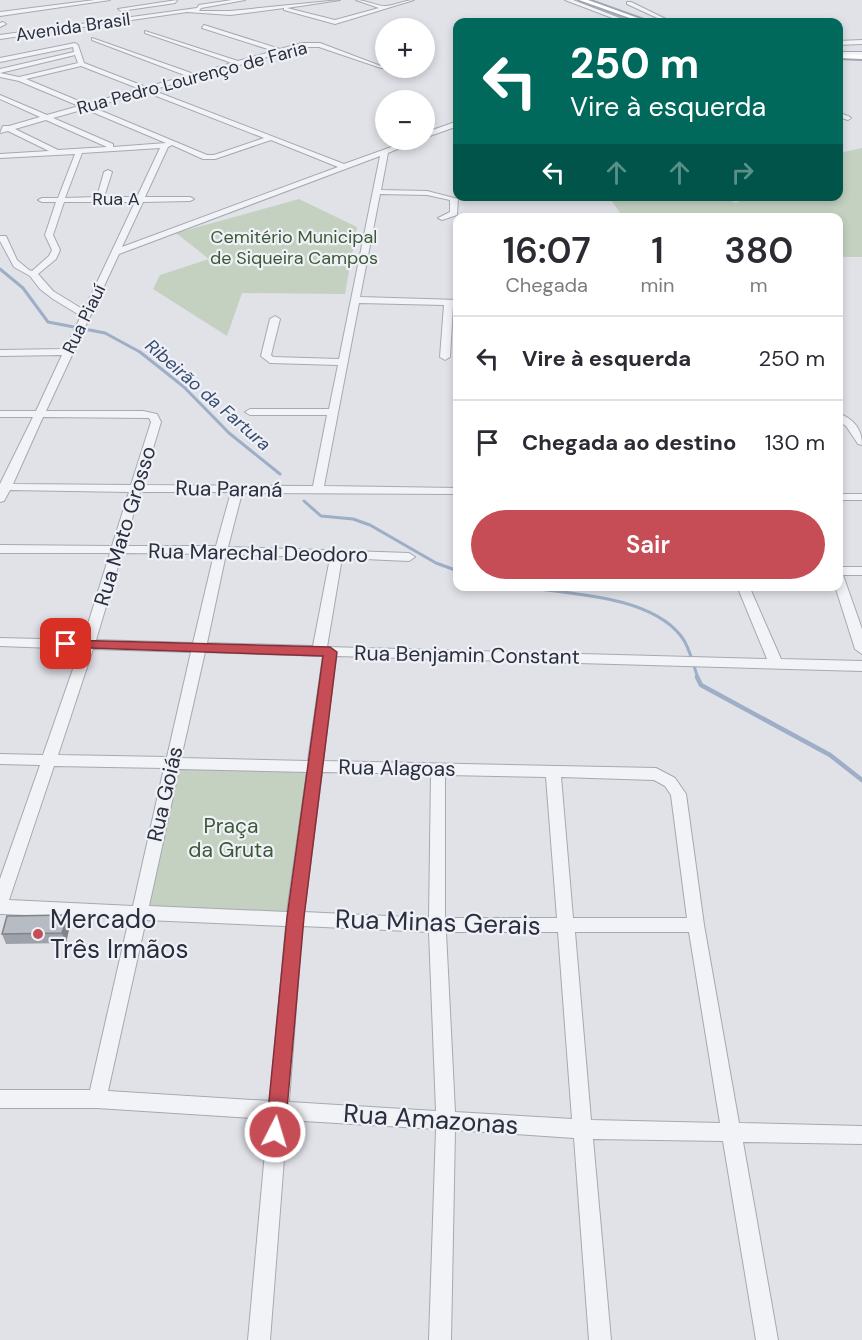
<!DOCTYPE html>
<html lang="pt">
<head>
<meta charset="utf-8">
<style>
  :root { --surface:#fff; --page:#f7f7f7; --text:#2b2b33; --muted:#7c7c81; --line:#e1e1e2; --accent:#c64c55 }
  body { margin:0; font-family:"DM Sans",sans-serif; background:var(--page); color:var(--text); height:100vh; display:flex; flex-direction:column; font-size:22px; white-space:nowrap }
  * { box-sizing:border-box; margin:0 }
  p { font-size:20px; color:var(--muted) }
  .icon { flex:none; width:33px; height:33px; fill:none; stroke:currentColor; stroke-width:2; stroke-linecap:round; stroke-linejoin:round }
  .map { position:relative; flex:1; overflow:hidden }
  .drawer { position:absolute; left:453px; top:213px; width:390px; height:378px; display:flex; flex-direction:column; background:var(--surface); border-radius:12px; box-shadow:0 3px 9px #0003 }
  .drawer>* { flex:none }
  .top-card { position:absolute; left:453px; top:18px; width:390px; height:183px; border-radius:12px; box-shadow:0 3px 9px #0003; background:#00695c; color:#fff; overflow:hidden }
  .controls { position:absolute; left:375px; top:18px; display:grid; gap:12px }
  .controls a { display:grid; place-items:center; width:60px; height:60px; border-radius:50%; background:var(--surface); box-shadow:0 3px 9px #0003; font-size:30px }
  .pin { position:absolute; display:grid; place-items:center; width:51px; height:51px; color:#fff; margin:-26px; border-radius:12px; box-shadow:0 3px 9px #0006 }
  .me { position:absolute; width:66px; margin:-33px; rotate:5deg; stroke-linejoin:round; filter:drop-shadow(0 0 4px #0008) }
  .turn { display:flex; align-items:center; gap:21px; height:126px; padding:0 18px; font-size:27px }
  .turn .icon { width:78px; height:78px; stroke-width:2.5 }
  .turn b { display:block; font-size:42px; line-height:51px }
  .lanes { display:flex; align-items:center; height:57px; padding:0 18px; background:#0003; justify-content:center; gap:30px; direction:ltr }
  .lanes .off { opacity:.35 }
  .eta { display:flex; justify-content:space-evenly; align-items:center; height:102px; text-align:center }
  .eta b { font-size:36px; font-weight:600; line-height:42px }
  .action { display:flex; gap:12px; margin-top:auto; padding:12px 18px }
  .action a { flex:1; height:69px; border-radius:36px; background:var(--accent); color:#fff; font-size:24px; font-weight:600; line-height:69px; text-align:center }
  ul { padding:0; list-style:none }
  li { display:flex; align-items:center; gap:18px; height:84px; padding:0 18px; border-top:2px solid var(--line) }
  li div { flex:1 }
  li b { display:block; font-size:22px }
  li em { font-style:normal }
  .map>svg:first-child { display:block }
  .green { fill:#c4d1c1 }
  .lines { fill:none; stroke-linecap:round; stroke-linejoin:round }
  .stream-far1 { stroke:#9daec6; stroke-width:3 }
  .stream { stroke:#9daec6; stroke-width:4.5 }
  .minor-casing { stroke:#a5a9b2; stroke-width:2 }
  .major-casing { stroke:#a0a6b3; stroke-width:4 }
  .minor { fill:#f2f3f6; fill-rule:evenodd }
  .major { fill:#fff; fill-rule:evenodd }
  .wall { fill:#9da1a9 }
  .shaded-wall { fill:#808389 }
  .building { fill:#b7bbc4; stroke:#808389; stroke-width:1.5 }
  .route { fill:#c64c55; stroke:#813137; stroke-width:1.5 }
  .poi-dot { fill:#c64c55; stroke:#eff1f6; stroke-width:2 }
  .labels { text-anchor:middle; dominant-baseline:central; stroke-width:4.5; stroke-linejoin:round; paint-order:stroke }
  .far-street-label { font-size:18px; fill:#292f3e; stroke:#eff1f6 }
  .far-park-label { font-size:18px; fill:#3b5937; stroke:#eff1f6 }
  .far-water-label { font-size:18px; font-style:italic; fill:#364b70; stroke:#eff1f6 }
  .street-label { font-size:21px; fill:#292f3e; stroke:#eff1f6 }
  .park-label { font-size:21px; fill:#3b5937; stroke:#eff1f6 }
  .near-poi-label { font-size:26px; fill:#292f3e; stroke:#eff1f6; text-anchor:start }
  .near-street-label { font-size:26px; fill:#292f3e; stroke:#eff1f6 }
</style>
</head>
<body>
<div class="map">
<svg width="862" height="1340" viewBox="0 0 862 1340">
  <rect width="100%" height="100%" fill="#e0e2e8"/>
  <g class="green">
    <path d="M862,148V257H839L838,218L623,217L609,197H721L736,203L746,197L838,196L839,153Z"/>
    <path d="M299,199L357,227L345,294L242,293L227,336L153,289L160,275L209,259L176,233Z"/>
    <path d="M175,768L310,769L290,913L146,910Z"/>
  </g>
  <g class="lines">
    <g class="stream-far1">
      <path d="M0,269L23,288L48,322L105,333L140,352L184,387L229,433L280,474"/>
      <path d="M304,501L321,516L353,519L370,525L436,563L458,571"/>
      <path d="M516,586C565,594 648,594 681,636C690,647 693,665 698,678"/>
    </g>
    <path class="stream" d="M697,677L701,685L830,755L862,780"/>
    <g class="minor-casing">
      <g id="minor">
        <path d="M95,0H110L0,16V12Z"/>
        <path d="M177,0L175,3L121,11L118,9Z"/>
        <path d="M232,0H245L201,8L199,11H230L340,0L287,8L335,20L379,8L356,0C366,0 376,6 385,6C395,6 404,0 414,0L335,24L284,10V8L230,15L187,12L0,39V35L197,8L199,5Z"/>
        <path d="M565,0H573L630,22H623Z"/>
        <path d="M627,2H631L672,22H666L627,4Z"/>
        <path d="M0,23L3,22L6,24L0,27Z"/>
        <path d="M204,25L280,49L302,43H320L386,68H381L319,47H302L152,90L344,164L411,140H419L388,153L381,190L427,191L458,199L457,215L442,220L438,218L450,212V200L427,195L380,194L360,297L458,300V306H453L450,357L445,360L440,357L444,305L359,303L324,486L458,488V494L242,493L228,547L409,553L415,557L409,561L342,558L327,647L767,659L737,586H749L781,659L862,661V671L336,656L323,761L656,768L675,778L686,794L704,925L739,1123L862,1126V1144L743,1142L778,1340H756L723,1141L593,1139L611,1340H589L574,1138L455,1130L451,1340H429L436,1129L287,1120L270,1340H248L268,1119L97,1108H0V1090H90L129,919L0,914V879L40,765L0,764V754L43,755L80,649L0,646V638L83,640L110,553H0V545L112,546L129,492L10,490L4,501L0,502V484L33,417H0V411H36L62,355L0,356V350L65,349L81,316L53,299L40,289L30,276L14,267L0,241V236H6L17,260L29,270L32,271L49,256L52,250L45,235L56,202H42L38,200L42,198H58L75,154L0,158V154L49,151L8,131L0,133L3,126H9L40,117L0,99V95L47,115L79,106L19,81L0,77V73L19,77L78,63L75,55L0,73V69L74,52L73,47L0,62V58L75,43L78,45L84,63L146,87L187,76L92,40V38L194,74L232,63L145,33V31L238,61L274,51L202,28ZM81,66L140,89L86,104L26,79ZM146,92L264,138L214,155H207L92,107ZM85,109L166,143L113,147V144L53,118ZM46,120L107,147L58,150L15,129ZM271,140L338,167L122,247L143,202L190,201L194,199L190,197H145L168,147L172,145L203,159H215ZM160,148L137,197H104L112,172L108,170L104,172L97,197L65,198L82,153ZM380,156L339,359L273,357L271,355L280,319L275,316L270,319L261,356L270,363L338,365L329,409H250L245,412L250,415H327L313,486L142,485L161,422L157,414L143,411H46L119,254ZM64,202H135L84,310L53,291L38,274L56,259L60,250L53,235ZM43,417L149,418L151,422L131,485L13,484ZM140,492H231L216,546H124ZM122,553L214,554L193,643L96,640ZM226,554L330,558L313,646L207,643ZM93,649L191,652L167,757L58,755ZM205,652L323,656L308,761L181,758ZM54,766L164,768L133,906L9,900ZM179,769L307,772L287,912L149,906ZM322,772L431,774L429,918L304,912ZM445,775L546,777L557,918H445ZM561,777L654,780L665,786L671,795L687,918H573ZM146,920L286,926L270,1101L108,1091ZM302,926L429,932L436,1111L289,1102ZM446,932H558L572,1119L455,1112ZM575,932H689L720,1123L591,1120Z"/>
        <path d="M862,40V44L838,45V41Z"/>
        <rect x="838" y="52" width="24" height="4"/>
        <path d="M838,112L850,117L851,118L848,120L838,117Z"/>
        <path d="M458,121V126L424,138V133Z"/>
        <path d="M838,413C854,419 862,429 862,445L858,444L846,426L838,421Z"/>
        <rect x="838" y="494" width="24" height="6"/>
        <path d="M838,567H862V575H843L862,629V654L855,649L835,586H838Z"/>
      </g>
    </g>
    <g class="major-casing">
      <g id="major">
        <path d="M579,0H588L649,22H641Z"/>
        <path d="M838,54L862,55V59L838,58Z"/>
      </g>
    </g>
    <use href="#minor" class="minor"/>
    <use href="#major" class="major"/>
  </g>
  <path class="wall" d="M70,925L66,943L6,944L2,934Z"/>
  <path class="shaded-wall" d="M67,915L70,925L66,943L62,933Z"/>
  <path class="building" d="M67,915L62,933L2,934L7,916Z"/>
  <path class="route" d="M66,640L330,647L337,652L304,917L285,1132L282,1139L275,1142L269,1139L266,1132L287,917L323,656L61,647V641Z"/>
  <circle class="poi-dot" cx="38" cy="934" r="6"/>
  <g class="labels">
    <g class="far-street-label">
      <text transform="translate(73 27) rotate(-8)">Avenida Brasil</text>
      <text transform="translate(192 78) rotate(-15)">Rua Pedro Lourenço de Faria</text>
      <text x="116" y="199">Rua A</text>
      <text transform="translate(84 319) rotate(-64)">Rua Piauí</text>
    </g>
    <g class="far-park-label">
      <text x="294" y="237">Cemitério Municipal<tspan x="294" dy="21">de Siqueira Campos</tspan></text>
    </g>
    <g class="far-water-label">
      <text transform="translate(208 395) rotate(41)">Ribeirão da Fartura</text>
    </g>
    <g class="street-label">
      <text transform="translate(229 489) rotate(1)">Rua Paraná</text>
      <text transform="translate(125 526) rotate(-73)">Rua Mato Grosso</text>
      <text transform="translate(258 553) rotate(1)">Rua Marechal Deodoro</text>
      <text transform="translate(467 655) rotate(1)">Rua Benjamin Constant</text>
      <text transform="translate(397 768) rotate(1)">Rua Alagoas</text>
      <text transform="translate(165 794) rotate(-77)">Rua Goiás</text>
    </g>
    <g class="park-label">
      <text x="231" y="826">Praça<tspan x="231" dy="24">da Gruta</tspan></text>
    </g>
    <g class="near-poi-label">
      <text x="50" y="919">Mercado<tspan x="50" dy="30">Três Irmãos</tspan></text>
    </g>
    <g class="near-street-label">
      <text transform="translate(438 922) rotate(2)">Rua Minas Gerais</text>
      <text transform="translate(431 1119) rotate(4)">Rua Amazonas</text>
    </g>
  </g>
</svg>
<div class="controls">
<a>+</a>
<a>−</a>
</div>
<div class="pin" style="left:66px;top:644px;background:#d93025"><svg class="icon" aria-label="arrive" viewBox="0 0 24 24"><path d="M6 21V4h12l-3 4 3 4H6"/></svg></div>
<svg class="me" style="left:275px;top:1132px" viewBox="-20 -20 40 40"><circle r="17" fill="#c64c55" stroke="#fff" stroke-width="3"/><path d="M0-11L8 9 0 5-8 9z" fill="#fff"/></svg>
<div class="top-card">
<div class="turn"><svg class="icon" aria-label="left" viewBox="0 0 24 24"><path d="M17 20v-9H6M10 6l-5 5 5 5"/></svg><div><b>250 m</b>Vire à esquerda</div></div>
<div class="lanes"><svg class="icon" aria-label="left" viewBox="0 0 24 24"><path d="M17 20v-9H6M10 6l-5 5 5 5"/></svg><svg class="icon off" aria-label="ahead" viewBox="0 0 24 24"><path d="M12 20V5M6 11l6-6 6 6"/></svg><svg class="icon off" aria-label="ahead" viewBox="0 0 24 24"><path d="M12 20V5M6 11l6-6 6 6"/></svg><svg class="icon off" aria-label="right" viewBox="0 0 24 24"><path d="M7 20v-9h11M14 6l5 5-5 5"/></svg></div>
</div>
<section class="drawer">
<div class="eta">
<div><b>16:07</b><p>Chegada</p></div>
<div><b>1</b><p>min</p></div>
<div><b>380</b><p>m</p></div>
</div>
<ul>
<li><svg class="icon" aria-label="left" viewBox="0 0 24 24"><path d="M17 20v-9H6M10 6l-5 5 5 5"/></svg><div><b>Vire à esquerda</b></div><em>250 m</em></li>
<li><svg class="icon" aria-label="arrive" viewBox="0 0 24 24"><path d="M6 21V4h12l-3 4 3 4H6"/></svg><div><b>Chegada ao destino</b></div><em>130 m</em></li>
</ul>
<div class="action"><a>Sair</a></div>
</section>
</div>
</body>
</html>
